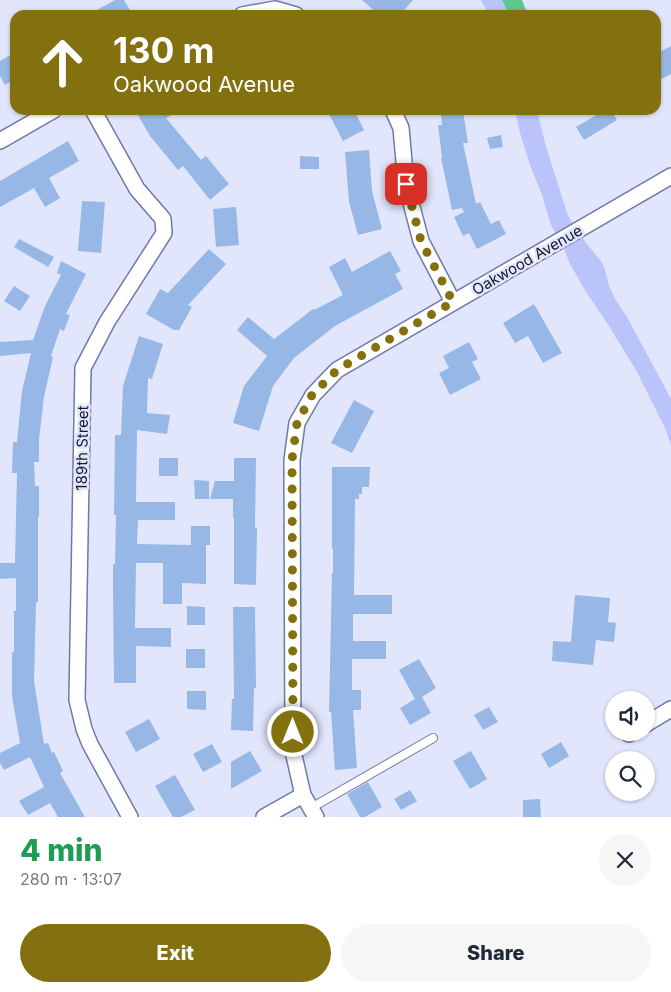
<!DOCTYPE html>
<html lang="en">
<head>
<meta charset="utf-8">
<style>
  :root { --surface:#fff; --page:#f6f6f7; --text:#1f2937; --muted:#747a83; --accent:#83700f }
  body { margin:0; font-family:Inter,sans-serif; background:var(--page); color:var(--text); height:100vh; display:flex; flex-direction:column; font-size:19px; white-space:nowrap }
  * { box-sizing:border-box; margin:0 }
  p { font-size:16px; color:var(--muted) }
  .icon { flex:none; width:28px; height:28px; fill:none; stroke:currentColor; stroke-width:2; stroke-linecap:round; stroke-linejoin:round }
  .map { position:relative; height:817px; overflow:hidden }
  .panel { display:flex; flex-direction:column; background:var(--surface); flex:1 }
  .panel>* { flex:none }
  .hud { position:absolute; left:10px; top:10px; width:651px; height:105px; border-radius:15px; box-shadow:0 1px 4px #0004; background:#83700f; color:#fff; overflow:hidden }
  .buttons { position:absolute; left:605px; top:691px; display:grid; gap:10px }
  .buttons a { display:grid; place-items:center; width:50px; height:50px; border-radius:50%; background:var(--surface); box-shadow:0 1px 4px #0004; font-size:25px }
  .pin { position:absolute; display:grid; place-items:center; width:42px; height:42px; color:#fff; margin:-21px; border-radius:10px; box-shadow:0 2px 8px #0006 }
  .me { position:absolute; width:55px; margin:-28px; rotate:0deg; stroke-linejoin:round; filter:drop-shadow(0 0 4px #0008) }
  .turn { display:flex; align-items:center; gap:18px; height:105px; padding:0 20px; font-size:22px }
  .turn .icon { width:65px; height:65px; stroke-width:2.5 }
  .turn b { display:block; font-size:35px; line-height:42px }
  .round { display:grid; place-items:center; flex:none; width:52px; height:52px; border-radius:26px; background:var(--page) }
  .summary { display:flex; align-items:center; justify-content:space-between; height:85px; padding:0 20px }
  h1 { font-size:30px; font-weight:800; line-height:38px; color:#1e9e55 }
  .action { display:flex; gap:10px; margin-top:auto; padding:10px 20px }
  .action a { flex:1; height:58px; border-radius:30px; background:var(--accent); color:#fff; font-size:20px; font-weight:800; line-height:58px; text-align:center }
  .action a+a { background:var(--page); color:var(--text) }
  .map>svg:first-child { display:block }
  .forest { fill:#5fc98d }
  .water { fill:#bac4fb }
  .building { fill:#97b8e6 }
  .lines { fill:none; stroke-linecap:round; stroke-linejoin:round }
  .service-casing { stroke:#7078a9; stroke-width:10 }
  .minor-casing { stroke:#7078a9; stroke-width:18 }
  .service { stroke:#fff; stroke-width:8 }
  .minor { stroke:#fff; stroke-width:15 }
  .route { stroke:#83700f; stroke-width:9; stroke-dasharray:0 16.2 }
  .labels { text-anchor:middle; dominant-baseline:central; stroke-width:5; stroke-linejoin:round; paint-order:stroke }
  .street-label { font-size:15px; fill:#16192c; stroke:#e2e6fc }
</style>
</head>
<body>
<div class="map">
<svg width="671" height="817" viewBox="0 0 671 817">
  <rect width="100%" height="100%" fill="#e2e6fc"/>
  <path class="forest" d="M502,0H522L528,15H509Z"/>
  <g class="water">
    <path d="M481,0H502L509,15H489Z"/>
    <path d="M515,110H537L545,143L568,216L586,243L601,261L605,270L609,286L615,299L627,317L671,399V445L665,428L636,370L607,323L586,292L569,262L565,251L551,225L541,192L531,168L520,133Z"/>
  </g>
  <g class="building">
    <path d="M115,0H124L133,15H88Z"/>
    <path d="M362,0H413L400,15H379Z"/>
    <path d="M671,46V74L656,82V54Z"/>
    <path d="M15,52V79L5,85L0,76V61Z"/>
    <path d="M135,110H180L166,118L201,160L206,156L229,184L210,200L183,166L178,170L150,136Z"/>
    <path d="M327,110H354L364,130L343,141Z"/>
    <path d="M605,110H611L617,120L584,140L576,127Z"/>
    <path d="M463,111L468,143H463L476,204L480,202L491,224L499,220L506,234L477,249L469,233L463,236L454,217L464,212L462,208L452,210L441,158H442L438,125H442L441,114Z"/>
    <path d="M501,135L503,147L490,149L487,138Z"/>
    <path d="M68,141L79,161L49,178L60,198L45,207L34,188L0,207V181Z"/>
    <path d="M369,150L372,191L382,229L358,235L349,202L345,152Z"/>
    <path d="M300,156L319,157V169H300Z"/>
    <path d="M82,201L105,202L101,253L78,251Z"/>
    <path d="M236,207L239,245L216,247L213,209Z"/>
    <path d="M19,239L54,257L48,267L14,247Z"/>
    <path d="M209,249L226,264L188,305L192,307L179,330H174L146,314L160,289L168,293Z"/>
    <path d="M390,251L401,271L395,274L403,289L335,326L294,358L273,386L259,431L233,423L244,386L267,356L237,330L248,317L274,339L313,309L314,310L343,295L329,267L345,258L352,272Z"/>
    <path d="M61,261L86,274L66,314L70,315L64,331L60,329L51,356L53,357L44,397L39,439V462H34L35,486H39V517H38V602H36L34,681L44,744L48,743L52,753L54,752L63,771L60,773L85,817H58L50,803L28,815L19,801L44,787L30,757L4,770L0,763V753L20,743L12,696V652H14V611H16V578L0,579V563H15L17,473H12L13,442H17L22,391L31,353L0,356V342L33,340L45,306L61,275L57,273Z"/>
    <path d="M14,286L30,296L20,311L4,301Z"/>
    <path d="M534,304L562,353L543,363L528,336L515,343L503,323Z"/>
    <path d="M139,336L163,344L152,379L148,378L147,413L170,415L167,434L137,430L136,502H175V520H138L137,544L191,545V526H210V545H206V584L182,583V604H163V563H136L135,628H171V647L136,646V683H114L113,595V564H115L116,515H114L115,435H121L123,386Z"/>
    <path d="M469,342L478,359L472,362L481,379L450,395L439,373L449,368L443,356Z"/>
    <path d="M354,400L374,411L352,453L331,443Z"/>
    <rect x="159" y="458" width="19" height="18"/>
    <path d="M234,458H256L255,528H257L256,585L234,584V518H233V499H210L215,481H234Z"/>
    <path d="M332,467H370L369,487H362V494H359V499H355L354,595H392V614H353V641H386V659H352V690H361V710H353L357,768L335,770L331,712H329L332,573H333V549H332Z"/>
    <path d="M194,480L209,481V499H195Z"/>
    <path d="M575,595L610,598L608,622L616,623L614,642L596,640L593,665L552,661L553,641L571,642Z"/>
    <path d="M187,606L205,607V625H187Z"/>
    <path d="M233,607H255L256,688H254L253,731L231,730L232,699H234Z"/>
    <rect x="186" y="649" width="19" height="19"/>
    <path d="M419,659L436,688L422,697L431,713L410,725L400,708L415,699L399,670Z"/>
    <path d="M187,691H206V710L187,709Z"/>
    <path d="M489,707L498,722L483,730L474,715Z"/>
    <path d="M149,719L160,739L136,752L125,732Z"/>
    <path d="M561,742L569,756L549,768L541,754Z"/>
    <path d="M212,744L222,762L203,772L193,754Z"/>
    <path d="M250,751L262,771L231,789V762Z"/>
    <path d="M471,751L487,779L470,789L453,761Z"/>
    <path d="M175,775L195,810L181,817H173L155,786Z"/>
    <path d="M368,782L382,807L365,817H360L347,794Z"/>
    <path d="M410,790L417,801L401,810L394,799Z"/>
    <path d="M540,799L541,817H523V800Z"/>
  </g>
  <g class="lines">
    <g class="service-casing">
      <path id="service" d="M311,808L433,738"/>
    </g>
    <g class="minor-casing">
      <g id="minor">
        <path d="M242,15L275,9L296,15"/>
        <path d="M93,110L137,189L163,219L164,233L107,322L83,368L77,700L84,729L90,744L130,817"/>
        <path d="M393,110L401,128L406,184L421,241L453,302"/>
        <path d="M0,141L54,110"/>
        <path d="M646,724L671,709"/>
        <path d="M629,734L631,732"/>
        <path d="M264,817L303,795"/>
        <path d="M316,817L303,795L293,751L292,460L297,423L313,395L337,370L671,176"/>
      </g>
    </g>
    <use href="#service" class="service"/>
    <use href="#minor" class="minor"/>
  </g>
  <g class="lines">
    <path class="route" d="M293,732L292,460L297,423L312,395L337,370L453,302L421,241L406,184"/>
  </g>
  <g class="labels">
    <g class="street-label">
      <text transform="translate(527 260) rotate(-30)">Oakwood Avenue</text>
      <text transform="translate(82 448) rotate(-89)">189th Street</text>
    </g>
  </g>
</svg>
<div class="buttons">
<a><svg class="icon" aria-label="sound" viewBox="0 0 24 24"><path d="M4 9h4l5-4v14l-5-4H4zM17 9q2 3 0 6"/></svg></a>
<a><svg class="icon" aria-label="search" viewBox="0 0 24 24"><circle cx="10" cy="10" r="6"/><path d="M15 15l6 6"/></svg></a>
</div>
<div class="pin" style="left:406px;top:184px;background:#d93025"><svg class="icon" aria-label="arrive" viewBox="0 0 24 24"><path d="M6 21V4h12l-3 4 3 4H6"/></svg></div>
<svg class="me" style="left:293px;top:732px" viewBox="-20 -20 40 40"><circle r="17" fill="#83700f" stroke="#fff" stroke-width="3"/><path d="M0-11L8 9 0 5-8 9z" fill="#fff"/></svg>
<div class="hud">
<div class="turn"><svg class="icon" aria-label="ahead" viewBox="0 0 24 24"><path d="M12 20V5M6 11l6-6 6 6"/></svg><div><b>130 m</b>Oakwood Avenue</div></div>
</div>
</div>
<section class="panel">
<div class="summary"><div><h1>4 min</h1><p>280 m · 13:07</p></div><a class="round"><svg class="icon" aria-label="close" viewBox="0 0 24 24"><path d="M6 6l12 12M18 6L6 18"/></svg></a></div>
<div class="action"><a>Exit</a><a>Share</a></div>
</section>
</body>
</html>
